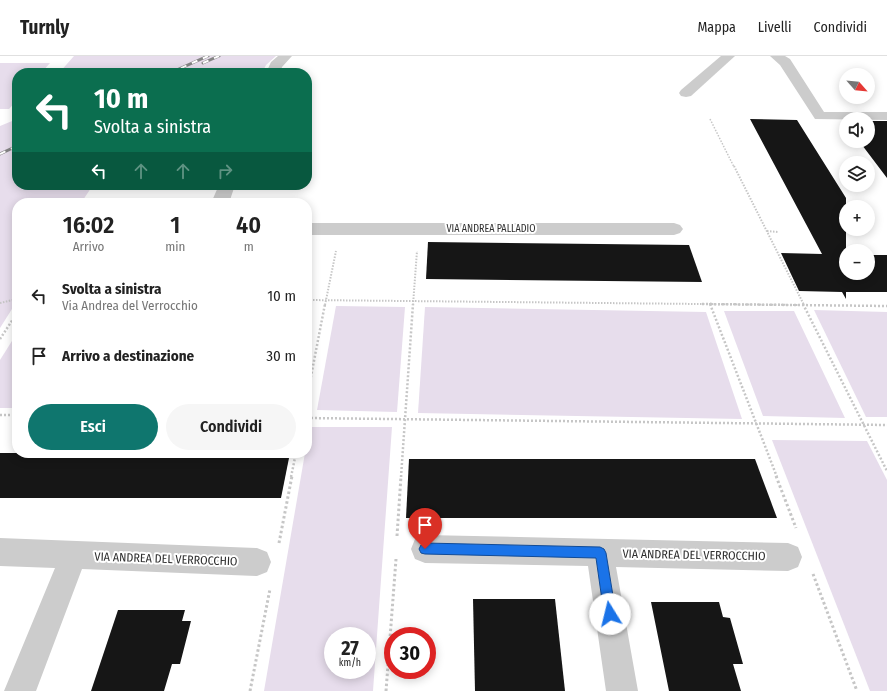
<!DOCTYPE html>
<html lang="it">
<head>
<meta charset="utf-8">
<style>
  :root { --surface:#fff; --page:#f6f6f6; --text:#222; --muted:#767676; --line:#e0e0e0; --accent:#0f766e }
  body { margin:0; font-family:"Fira Sans Condensed",sans-serif; background:var(--page); color:var(--text); height:100vh; display:flex; flex-direction:column; font-size:15px; white-space:nowrap }
  * { box-sizing:border-box; margin:0 }
  p { font-size:13px; color:var(--muted) }
  .icon { flex:none; width:22px; height:22px; fill:none; stroke:currentColor; stroke-width:2; stroke-linecap:round; stroke-linejoin:round }
  .map { position:relative; flex:1; overflow:hidden }
  .side { position:absolute; left:12px; top:142px; width:300px; height:260px; display:flex; flex-direction:column; background:var(--surface); border-radius:16px; box-shadow:0 2px 10px #0003 }
  .side>* { flex:none }
  .hud { position:absolute; left:12px; top:12px; width:300px; height:122px; border-radius:16px; box-shadow:0 2px 10px #0003; background:#0b6e4f; color:#fff; overflow:hidden }
  .needle { width:26px; rotate:117deg }
  .tools { position:absolute; left:839px; top:12px; display:grid; gap:8px }
  .tools a { display:grid; place-items:center; width:36px; height:36px; border-radius:50%; background:var(--surface); box-shadow:0 2px 10px #0003; font-size:20px }
  .speed { position:absolute; left:324px; top:571px; display:flex; gap:8px; font-size:20px; font-weight:700; text-align:center }
  .speed>* { display:grid; place-content:center; width:52px; height:52px; border-radius:50%; background:var(--surface); box-shadow:0 2px 10px #0003; line-height:1 }
  .speed small { font-size:10px; font-weight:400 }
  .speed .limit { border:6px solid #d22; background:#fff; color:#111 }
  .pin { position:absolute; display:grid; place-items:center; width:34px; height:34px; color:#fff; margin:-41px -17px; border-radius:50% 50% 50% 0; rotate:-45deg; box-shadow:0 0 4px #0007 }
  .pin .icon { rotate:45deg }
  .me { position:absolute; width:44px; margin:-22px; rotate:351deg; stroke-linejoin:round; filter:drop-shadow(0 0 3px #0008) }
  .turn { display:flex; align-items:center; gap:14px; height:84px; padding:0 16px; font-size:18px }
  .turn .icon { width:52px; height:52px; stroke-width:2.5 }
  .turn b { display:block; font-size:28px; line-height:34px }
  .lanes { display:flex; align-items:center; height:38px; padding:0 16px; background:#0003; justify-content:center; gap:20px; direction:ltr }
  .lanes .off { opacity:.35 }
  .eta { display:flex; justify-content:space-evenly; align-items:center; height:68px; text-align:center }
  .eta b { font-size:24px; font-weight:600; line-height:28px }
  .primary-button { display:flex; gap:8px; margin-top:auto; padding:8px 16px }
  .primary-button a { flex:1; height:46px; border-radius:24px; background:var(--accent); color:#fff; font-size:16px; font-weight:600; line-height:46px; text-align:center }
  .primary-button a+a { background:var(--page); color:var(--text) }
  ul { padding:0; list-style:none }
  li { display:flex; align-items:center; gap:12px; height:60px; padding:0 16px }
  li div { flex:1 }
  li b { display:block; font-size:15px }
  li em { font-style:normal }
  header { display:flex; align-items:center; gap:24px; box-sizing:border-box; height:56px; padding:0 20px; background:var(--surface); border-bottom:1px solid var(--line) }
  header strong { font-size:19px }
  nav { display:flex; gap:22px; margin-inline-start:auto; font-size:14px }
  .map>svg:first-child { display:block }
  .green { fill:#e7ddec; fill-rule:evenodd }
  .building { fill:#161616 }
  .lines { fill:none; stroke-linecap:round; stroke-linejoin:round }
  .path-far3 { stroke:#c6c6c6; stroke-width:1.5; stroke-dasharray:1.5 1.5; stroke-linecap:butt }
  .path-far2 { stroke:#c6c6c6; stroke-width:2; stroke-dasharray:1.5 1.5; stroke-linecap:butt }
  .path-far1 { stroke:#c6c6c6; stroke-width:2.5; stroke-dasharray:2 2; stroke-linecap:butt }
  .path { stroke:#c6c6c6; stroke-width:3; stroke-dasharray:2.5 2.5; stroke-linecap:butt }
  .minor { fill:#ccc; fill-rule:evenodd }
  .rail-casing { stroke:#848484; stroke-width:3 }
  .rail { stroke:#fff; stroke-width:2; stroke-dasharray:6; stroke-linecap:butt }
  .route { fill:#1a73e8; stroke:#114b97 }
  .labels { text-anchor:middle; dominant-baseline:central; stroke-width:4; stroke-linejoin:round; paint-order:stroke }
  .street-label { font-size:10px; fill:#2f2f2f; stroke:#fff }
  .near-street-label { font-size:12px; fill:#2f2f2f; stroke:#fff }
</style>
</head>
<body>
<header>
<strong>Turnly</strong>
<nav><a>Mappa</a><a>Livelli</a><a>Condividi</a></nav>
</header>
<div class="map">
<svg width="887" height="635" viewBox="0 0 887 635">
  <rect width="100%" height="100%" fill="#fff"/>
  <g class="green">
    <path d="M74,0H276L266,9L262,17H59Z"/>
    <path d="M0,7H50L41,17H17V44L9,53H0Z"/>
    <path d="M17,63V129H93L81,147H17V245L0,272V70Z"/>
    <path d="M336,250L405,251L397,356L317,354Z"/>
    <path d="M425,251L706,256L742,363L418,357Z"/>
    <path d="M814,254L887,256V361H866Z"/>
    <path d="M724,255H794L845,362L763,360Z"/>
    <path d="M17,277V352H0V304Z"/>
    <path d="M309,371H392L373,635H264L305,397H307ZM333,580H367V614H333Z"/>
    <path d="M772,384L867,385L887,424V635H870Z"/>
  </g>
  <g class="building">
    <path d="M750,63L797,64L846,142V217H868V199H887V236H846V243L842,236L799,235L781,197L822,198Z"/>
    <path d="M868,65H887V122L859,85H868Z"/>
    <path d="M428,186L689,189L702,226L426,223Z"/>
    <path d="M0,397H290L281,442H0Z"/>
    <path d="M409,403H755L777,462H406Z"/>
    <path d="M473,543H555L565,635H475Z"/>
    <path d="M651,546H719L723,561L730,562L743,608H733L741,635H669Z"/>
    <path d="M118,554H185L182,565H191L180,608H172L164,635H91Z"/>
  </g>
  <g class="lines">
    <path class="path-far3" d="M710,63L734,111"/>
    <g class="path-far2">
      <path d="M734,110L804,249"/>
      <path d="M767,175L778,176"/>
      <path d="M307,244L798,249"/>
      <path d="M0,247L17,243"/>
      <path d="M710,247L711,249"/>
      <path d="M325,249L336,195"/>
      <path d="M413,249L417,195"/>
    </g>
    <g class="path-far1">
      <path d="M702,248L887,250"/>
      <path d="M710,248L777,421"/>
      <path d="M803,248L887,415"/>
      <path d="M0,283L17,257"/>
      <path d="M307,341L325,248"/>
      <path d="M0,359H17"/>
      <path d="M307,362L887,369"/>
      <path d="M291,421L296,397"/>
      <path d="M401,421L413,248"/>
    </g>
    <g class="path">
      <path d="M776,420L796,472"/>
      <path d="M397,480L401,420"/>
      <path d="M279,487L292,420"/>
      <path d="M813,518L857,635"/>
      <path d="M250,635L270,533"/>
      <path d="M386,635L396,503"/>
    </g>
    <g class="minor">
      <path d="M278,0H292L282,11L280,17H266L271,6Z"/>
      <path d="M721,0H735L691,40L686,41L681,40L679,37L681,34Z"/>
      <path d="M770,0H785L790,3L824,56H887V64L815,63L780,9Z"/>
      <path d="M219,129H235L229,147H211Z"/>
      <path d="M307,167H674L680,169L683,173L680,177L674,179H307Z"/>
      <path d="M425,479L788,487L798,491L802,501L798,511L788,515L616,511L638,635H606L588,510L425,507L415,503L411,493L415,483Z"/>
      <path d="M0,482L257,492L267,496L271,506L267,516L257,520L82,513L36,635H4L55,512L0,510Z"/>
    </g>
    <g class="rail-casing">
      <g id="rail">
        <path d="M203,7L219,0"/>
        <path d="M170,17L208,0"/>
        <path d="M0,98L17,90"/>
      </g>
    </g>
    <use href="#rail" class="rail"/>
  </g>
  <path class="route" d="M425,487L600,491L604,493L606,497L616,558L614,562L610,564L606,562L604,558L596,502L425,498L421,497L419,493L421,489Z"/>
  <g class="labels">
    <g class="street-label">
      <text x="491" y="173">VIA ANDREA PALLADIO</text>
    </g>
    <g class="near-street-label">
      <text transform="translate(694 499) rotate(1)">VIA ANDREA DEL VERROCCHIO</text>
      <text transform="translate(166 503) rotate(2)">VIA ANDREA DEL VERROCCHIO</text>
    </g>
  </g>
</svg>
<div class="tools">
<a><svg class="needle" viewBox="-14 -14 28 28"><path d="M0-13l5 13h-10z" fill="#e53935"/><path d="M0 13l5-13h-10z" fill="#767676"/></svg></a>
<a><svg class="icon" aria-label="sound" viewBox="0 0 24 24"><path d="M4 9h4l5-4v14l-5-4H4zM17 9q2 3 0 6"/></svg></a>
<a><svg class="icon" aria-label="layers" viewBox="0 0 24 24"><path d="M12 4l9 5-9 5-9-5zM3 14l9 5 9-5"/></svg></a>
<a>+</a>
<a>−</a>
</div>
<div class="speed"><div>27<small>km/h</small></div><div class="limit">30</div></div>
<div class="pin" style="left:425px;top:493px;background:#d93025"><svg class="icon" aria-label="arrive" viewBox="0 0 24 24"><path d="M6 21V4h12l-3 4 3 4H6"/></svg></div>
<svg class="me" style="left:610px;top:558px" viewBox="-20 -20 40 40"><circle r="19" fill="#fff"/><path d="M0-13L10 11 0 6-10 11z" fill="#1a73e8"/></svg>
<div class="hud">
<div class="turn"><svg class="icon" aria-label="left" viewBox="0 0 24 24"><path d="M17 20v-9H6M10 6l-5 5 5 5"/></svg><div><b>10 m</b>Svolta a sinistra</div></div>
<div class="lanes"><svg class="icon" aria-label="left" viewBox="0 0 24 24"><path d="M17 20v-9H6M10 6l-5 5 5 5"/></svg><svg class="icon off" aria-label="ahead" viewBox="0 0 24 24"><path d="M12 20V5M6 11l6-6 6 6"/></svg><svg class="icon off" aria-label="ahead" viewBox="0 0 24 24"><path d="M12 20V5M6 11l6-6 6 6"/></svg><svg class="icon off" aria-label="right" viewBox="0 0 24 24"><path d="M7 20v-9h11M14 6l5 5-5 5"/></svg></div>
</div>
<section class="side">
<div class="eta">
<div><b>16:02</b><p>Arrivo</p></div>
<div><b>1</b><p>min</p></div>
<div><b>40</b><p>m</p></div>
</div>
<ul>
<li><svg class="icon" aria-label="left" viewBox="0 0 24 24"><path d="M17 20v-9H6M10 6l-5 5 5 5"/></svg><div><b>Svolta a sinistra</b><p>Via Andrea del Verrocchio</p></div><em>10 m</em></li>
<li><svg class="icon" aria-label="arrive" viewBox="0 0 24 24"><path d="M6 21V4h12l-3 4 3 4H6"/></svg><div><b>Arrivo a destinazione</b></div><em>30 m</em></li>
</ul>
<div class="primary-button"><a>Esci</a><a>Condividi</a></div>
</section>
</div>
</body>
</html>
